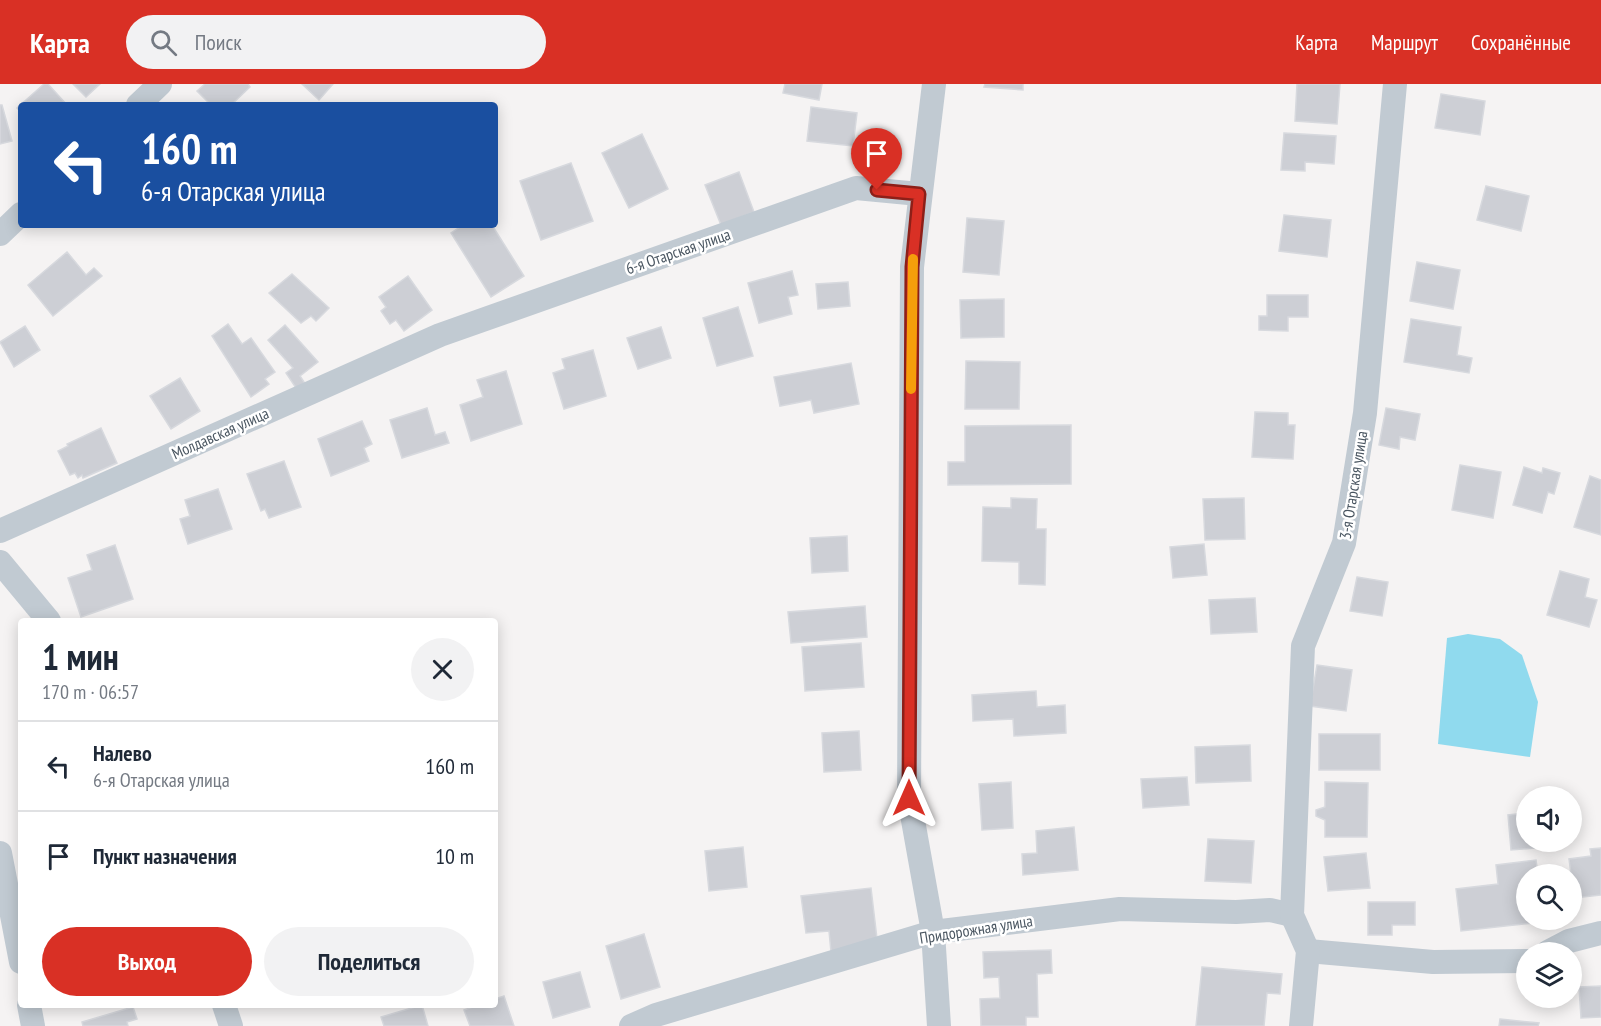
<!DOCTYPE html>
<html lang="ru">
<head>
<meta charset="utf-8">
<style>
  :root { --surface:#fff; --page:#f2f2f3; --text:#1f2937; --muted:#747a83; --line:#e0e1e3; --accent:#d93025 }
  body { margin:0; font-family:"PT Sans Narrow",sans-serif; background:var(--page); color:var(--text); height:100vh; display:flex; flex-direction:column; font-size:22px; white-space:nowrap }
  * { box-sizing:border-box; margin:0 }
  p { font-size:20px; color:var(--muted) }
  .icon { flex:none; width:33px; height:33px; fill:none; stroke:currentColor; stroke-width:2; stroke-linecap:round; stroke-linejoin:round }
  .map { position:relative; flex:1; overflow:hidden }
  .sheet { position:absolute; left:18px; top:534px; width:480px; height:390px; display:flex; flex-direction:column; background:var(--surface); border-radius:6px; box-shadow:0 3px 15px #0003 }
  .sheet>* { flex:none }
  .hud { position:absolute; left:18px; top:18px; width:480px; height:126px; border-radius:6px; box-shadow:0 3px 15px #0003; background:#1a4fa0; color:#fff; overflow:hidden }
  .buttons { position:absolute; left:1516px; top:702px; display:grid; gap:12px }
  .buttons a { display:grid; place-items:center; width:66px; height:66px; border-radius:50%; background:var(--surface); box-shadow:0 3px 15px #0003; font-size:30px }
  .pin { position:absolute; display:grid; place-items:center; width:51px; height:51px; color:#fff; margin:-62px -26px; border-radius:50% 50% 50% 0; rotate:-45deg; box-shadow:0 0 6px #0007 }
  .pin .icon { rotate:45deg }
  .me { position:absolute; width:66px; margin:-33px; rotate:0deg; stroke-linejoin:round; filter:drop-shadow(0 0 4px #0008) }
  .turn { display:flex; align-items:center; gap:21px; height:126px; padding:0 24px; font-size:27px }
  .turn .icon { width:78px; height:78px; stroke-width:2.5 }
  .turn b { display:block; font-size:42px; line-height:51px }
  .round { display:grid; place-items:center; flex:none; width:63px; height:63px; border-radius:32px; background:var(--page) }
  .summary { display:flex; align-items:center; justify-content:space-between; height:102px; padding:0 24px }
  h1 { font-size:36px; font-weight:800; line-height:45px }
  .action { display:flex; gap:12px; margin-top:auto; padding:12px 24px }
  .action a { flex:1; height:69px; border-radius:36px; background:var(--accent); color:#fff; font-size:24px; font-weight:800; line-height:69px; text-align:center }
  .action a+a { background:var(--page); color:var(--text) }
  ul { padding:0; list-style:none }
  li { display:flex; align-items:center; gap:18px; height:90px; padding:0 24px; border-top:2px solid var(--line) }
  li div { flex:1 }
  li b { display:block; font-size:22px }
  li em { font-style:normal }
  header { display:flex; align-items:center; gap:36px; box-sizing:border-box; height:84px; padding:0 30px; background:var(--accent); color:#fff }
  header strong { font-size:28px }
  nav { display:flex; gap:33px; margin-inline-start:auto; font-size:21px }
  .search { width:420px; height:54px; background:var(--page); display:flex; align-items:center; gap:15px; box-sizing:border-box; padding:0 21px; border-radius:33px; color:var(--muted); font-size:22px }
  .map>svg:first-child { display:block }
  .water { fill:#90daee }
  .building { fill:#cdcfd5; stroke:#d7d9de; stroke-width:1.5 }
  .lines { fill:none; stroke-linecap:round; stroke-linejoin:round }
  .minor { stroke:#c1cad2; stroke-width:24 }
  .route-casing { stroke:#8d1f18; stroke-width:15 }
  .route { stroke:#d93025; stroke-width:10 }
  .slow { stroke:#f59e0b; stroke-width:10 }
  .labels { text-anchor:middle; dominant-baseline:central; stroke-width:5; stroke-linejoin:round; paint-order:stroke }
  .street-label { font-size:16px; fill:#4a5661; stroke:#fff }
</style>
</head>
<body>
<header>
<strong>Карта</strong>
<div class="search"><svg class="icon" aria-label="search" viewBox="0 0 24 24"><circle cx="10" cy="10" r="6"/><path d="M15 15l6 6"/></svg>Поиск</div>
<nav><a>Карта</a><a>Маршрут</a><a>Сохранённые</a></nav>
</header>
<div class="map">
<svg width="1601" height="942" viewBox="0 0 1601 942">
  <rect width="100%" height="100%" fill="#f5f3f3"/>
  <path class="water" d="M1468,550L1500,555L1522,571L1538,618L1530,673L1438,660L1447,554Z"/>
  <g class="building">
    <path d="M44,0H48L67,21H21V28L17,24Z"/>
    <path d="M73,0H100L86,13Z"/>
    <path d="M205,0H248L250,3L231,21H211L197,7Z"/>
    <path d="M302,0H333L319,16Z"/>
    <path d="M785,0H822L819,16L783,9Z"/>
    <path d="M985,0H1023V6L984,3Z"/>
    <path d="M1297,0H1340L1337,40L1295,37Z"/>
    <path d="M1441,10L1485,17L1480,51L1435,44Z"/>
    <path d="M0,21H2L12,57L0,60Z"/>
    <path d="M811,23L857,29L853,62L807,57Z"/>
    <path d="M1284,49L1336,52L1334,80L1305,78V87L1281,86Z"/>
    <path d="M642,50L668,105L629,124L602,69Z"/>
    <path d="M571,79L593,137L541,156L520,97Z"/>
    <path d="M739,88L754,128L721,141L705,101Z"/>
    <path d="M1486,102L1529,112L1521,147L1477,136Z"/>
    <path d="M1284,131L1331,136L1327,173L1279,167Z"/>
    <path d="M967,134L1004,137L999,191L963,188Z"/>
    <path d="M463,141H492L524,192L491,213L451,149Z"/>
    <path d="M67,168L86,191L94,184L102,192L53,232L28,201Z"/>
    <path d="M1417,178L1460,186L1453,225L1410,217Z"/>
    <path d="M792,187L798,211L788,213L792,230L759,239L748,199Z"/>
    <path d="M292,190L329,224L316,237L311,232L301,239L269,209Z"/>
    <path d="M408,192L432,226L404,247L396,236L390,240L381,227L386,223L379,213Z"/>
    <path d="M848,198L850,222L818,225L816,200Z"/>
    <path d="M1267,211H1308V233H1288V247L1259,246V232H1267Z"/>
    <path d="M1004,215V253L961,254L960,216Z"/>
    <path d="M738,223L753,272L717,282L703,234Z"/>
    <path d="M1411,235L1461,243L1457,271L1472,274L1469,289L1404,278Z"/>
    <path d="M228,240L242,260L251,254L275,288L265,295L269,300L251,313L212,252Z"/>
    <path d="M285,241L318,278L300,292L306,301L298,307L286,289L293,284L268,256Z"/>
    <path d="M25,242L40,266L14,283L0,258Z"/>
    <path d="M661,243L671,274L638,285L627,254Z"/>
    <path d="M593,266L606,312L564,325L553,289L565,285L562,275Z"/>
    <path d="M966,277L1020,278L1019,325H965Z"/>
    <path d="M851,279L859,320L814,329L811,316L780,322L774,293Z"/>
    <path d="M506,287L522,340L471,357L460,321L483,313L477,296Z"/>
    <path d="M180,294L200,327L171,345L150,312Z"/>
    <path d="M427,324L435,351L445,348L449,359L402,374L390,336Z"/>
    <path d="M1386,324L1420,330L1415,356L1400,353L1399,365L1379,361Z"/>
    <path d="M1255,328L1288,329V341H1295L1293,375L1252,373Z"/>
    <path d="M362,337L372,360L364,364L369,377L331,392L318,355Z"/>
    <path d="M1071,341V400L948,401V378H965V342Z"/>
    <path d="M101,344L117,379L83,394L82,391L78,394L75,389L70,391L58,367L68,362L67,360Z"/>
    <path d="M284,377L301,423L269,434L265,425L261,427L247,390Z"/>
    <path d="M1460,381L1501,388L1493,434L1452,426Z"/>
    <path d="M1524,383L1542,389L1543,384L1560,389L1554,410L1548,408L1542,429L1513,421Z"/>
    <path d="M1590,392L1601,396V451L1574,443Z"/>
    <path d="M218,405L232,445L188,460L180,435L190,432L185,416Z"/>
    <path d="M1011,414L1037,415L1036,445H1046L1045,501L1019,500V478L982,477L983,423L1011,424Z"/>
    <path d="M1244,414L1245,455L1205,456L1203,415Z"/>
    <path d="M847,452L848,487L812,489L810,454Z"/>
    <path d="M1204,460L1207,491L1173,494L1170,463Z"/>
    <path d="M115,461L133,515L81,533L68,494L92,486L87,471Z"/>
    <path d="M1560,487L1589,495L1585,513L1597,516L1589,543L1547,531Z"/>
    <path d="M1357,493L1388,498L1382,532L1350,527Z"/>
    <path d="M1255,514L1257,548L1211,550L1209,516Z"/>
    <path d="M865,522L867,553L791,559L788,528Z"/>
    <path d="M861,559L864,603L805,607L802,563Z"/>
    <path d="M1317,581L1352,586L1346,627L1310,622Z"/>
    <path d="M1036,607L1037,623L1065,621L1066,649L1014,652L1013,635L973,637L972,611Z"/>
    <path d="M859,647L861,686L824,688L822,649Z"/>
    <rect x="1319" y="650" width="61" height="36"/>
    <path d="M1250,661L1251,697L1196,699L1195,663Z"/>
    <path d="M1187,693L1189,721L1143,724L1141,695Z"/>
    <path d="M1011,698L1013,744L982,746L979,700Z"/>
    <path d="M1325,698L1368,699L1367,753H1325V736L1316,732V726L1325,723Z"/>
    <path d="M1527,729V758H1546V763L1511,766L1508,731Z"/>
    <path d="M1074,743L1078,786L1023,791L1022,770L1037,769L1036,747Z"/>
    <path d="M1208,755L1254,757L1251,799L1205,797Z"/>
    <path d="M743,763L747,803L709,807L705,767Z"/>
    <path d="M1601,764V811L1574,814L1569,775L1591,772L1590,765Z"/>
    <path d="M1366,769L1370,804L1328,807L1324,773Z"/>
    <path d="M1536,776L1538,790H1527V836H1543V838L1461,847L1456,805L1498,800L1496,781Z"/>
    <path d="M871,804L878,863L831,868L829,847L806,849L801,812Z"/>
    <path d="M1368,818H1415V841H1392V851H1368Z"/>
    <path d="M644,850L660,903L621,915L606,862Z"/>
    <path d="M1051,866L1052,889L1037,890L1038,933H1026V942H981L980,915L1000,914L999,893L984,894L983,868Z"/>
    <path d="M1202,883L1282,890L1280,910L1267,909L1264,942H1196Z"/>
    <path d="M580,888L590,923L553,934L543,898Z"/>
    <path d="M1601,902V933L1581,934L1579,903Z"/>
    <path d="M504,912L514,942H470L464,926L478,921H495V915Z"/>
    <path d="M422,921L428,942H384L381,933Z"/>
    <path d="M133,923L137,935L127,938L128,942H83L82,938Z"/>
    <path d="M1500,935L1539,939L1538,942H1499Z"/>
  </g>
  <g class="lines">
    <g class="minor">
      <path d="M934,0L912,183L909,714L933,848L939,942"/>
      <path d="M138,21L160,0"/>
      <path d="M0,150L21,130"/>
      <path d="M0,447L440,251L856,104L919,110"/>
      <path d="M0,478L49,537"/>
      <path d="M0,769L21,878"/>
      <path d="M1308,867L1433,878L1527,877"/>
      <path d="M1548,868L1569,857L1601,849"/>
      <path d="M29,921L33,942"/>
      <path d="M224,921L231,942"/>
      <path d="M631,942L656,931L933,848L1120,825L1236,828L1270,826L1292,831"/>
      <path d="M1301,942L1308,867L1292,831L1303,562L1344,459L1365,329L1395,0"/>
    </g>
  </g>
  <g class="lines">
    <g class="route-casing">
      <path id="route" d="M877,106L919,110L912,183L909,714"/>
    </g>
    <use href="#route" class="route"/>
    <path class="slow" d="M911,305L913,175"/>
  </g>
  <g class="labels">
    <g class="street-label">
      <text transform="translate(678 167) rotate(-19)">6-я Отарская улица</text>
      <text transform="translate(220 349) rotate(-24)">Молдавская улица</text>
      <text transform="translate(1353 401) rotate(-81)">3-я Отарская улица</text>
      <text transform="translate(976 845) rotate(-9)">Придорожная улица</text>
    </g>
  </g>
</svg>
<div class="buttons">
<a><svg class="icon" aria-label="sound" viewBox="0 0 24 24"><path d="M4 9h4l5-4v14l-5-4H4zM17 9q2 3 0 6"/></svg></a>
<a><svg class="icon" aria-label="search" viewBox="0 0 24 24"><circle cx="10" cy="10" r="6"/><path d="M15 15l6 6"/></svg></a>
<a><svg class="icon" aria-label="layers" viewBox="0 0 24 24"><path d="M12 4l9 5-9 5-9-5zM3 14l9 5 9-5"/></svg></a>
</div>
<div class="pin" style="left:877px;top:106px;background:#d93025"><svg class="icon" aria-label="arrive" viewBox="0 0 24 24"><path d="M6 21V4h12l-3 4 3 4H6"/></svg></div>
<svg class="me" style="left:909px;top:714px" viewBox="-20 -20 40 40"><path d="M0-17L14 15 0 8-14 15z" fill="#d93025" stroke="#fff" stroke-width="4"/></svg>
<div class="hud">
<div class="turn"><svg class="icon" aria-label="left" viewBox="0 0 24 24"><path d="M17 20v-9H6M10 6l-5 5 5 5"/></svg><div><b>160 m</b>6-я Отарская улица</div></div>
</div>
<section class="sheet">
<div class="summary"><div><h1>1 мин</h1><p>170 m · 06:57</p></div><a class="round"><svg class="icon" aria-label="close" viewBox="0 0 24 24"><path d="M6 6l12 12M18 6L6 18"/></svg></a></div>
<ul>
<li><svg class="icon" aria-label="left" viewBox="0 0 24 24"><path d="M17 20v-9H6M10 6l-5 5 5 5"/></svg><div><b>Налево</b><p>6-я Отарская улица</p></div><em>160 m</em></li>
<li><svg class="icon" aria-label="arrive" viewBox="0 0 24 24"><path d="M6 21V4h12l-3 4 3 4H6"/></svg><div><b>Пункт назначения</b></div><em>10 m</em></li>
</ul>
<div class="action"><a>Выход</a><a>Поделиться</a></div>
</section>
</div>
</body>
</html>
